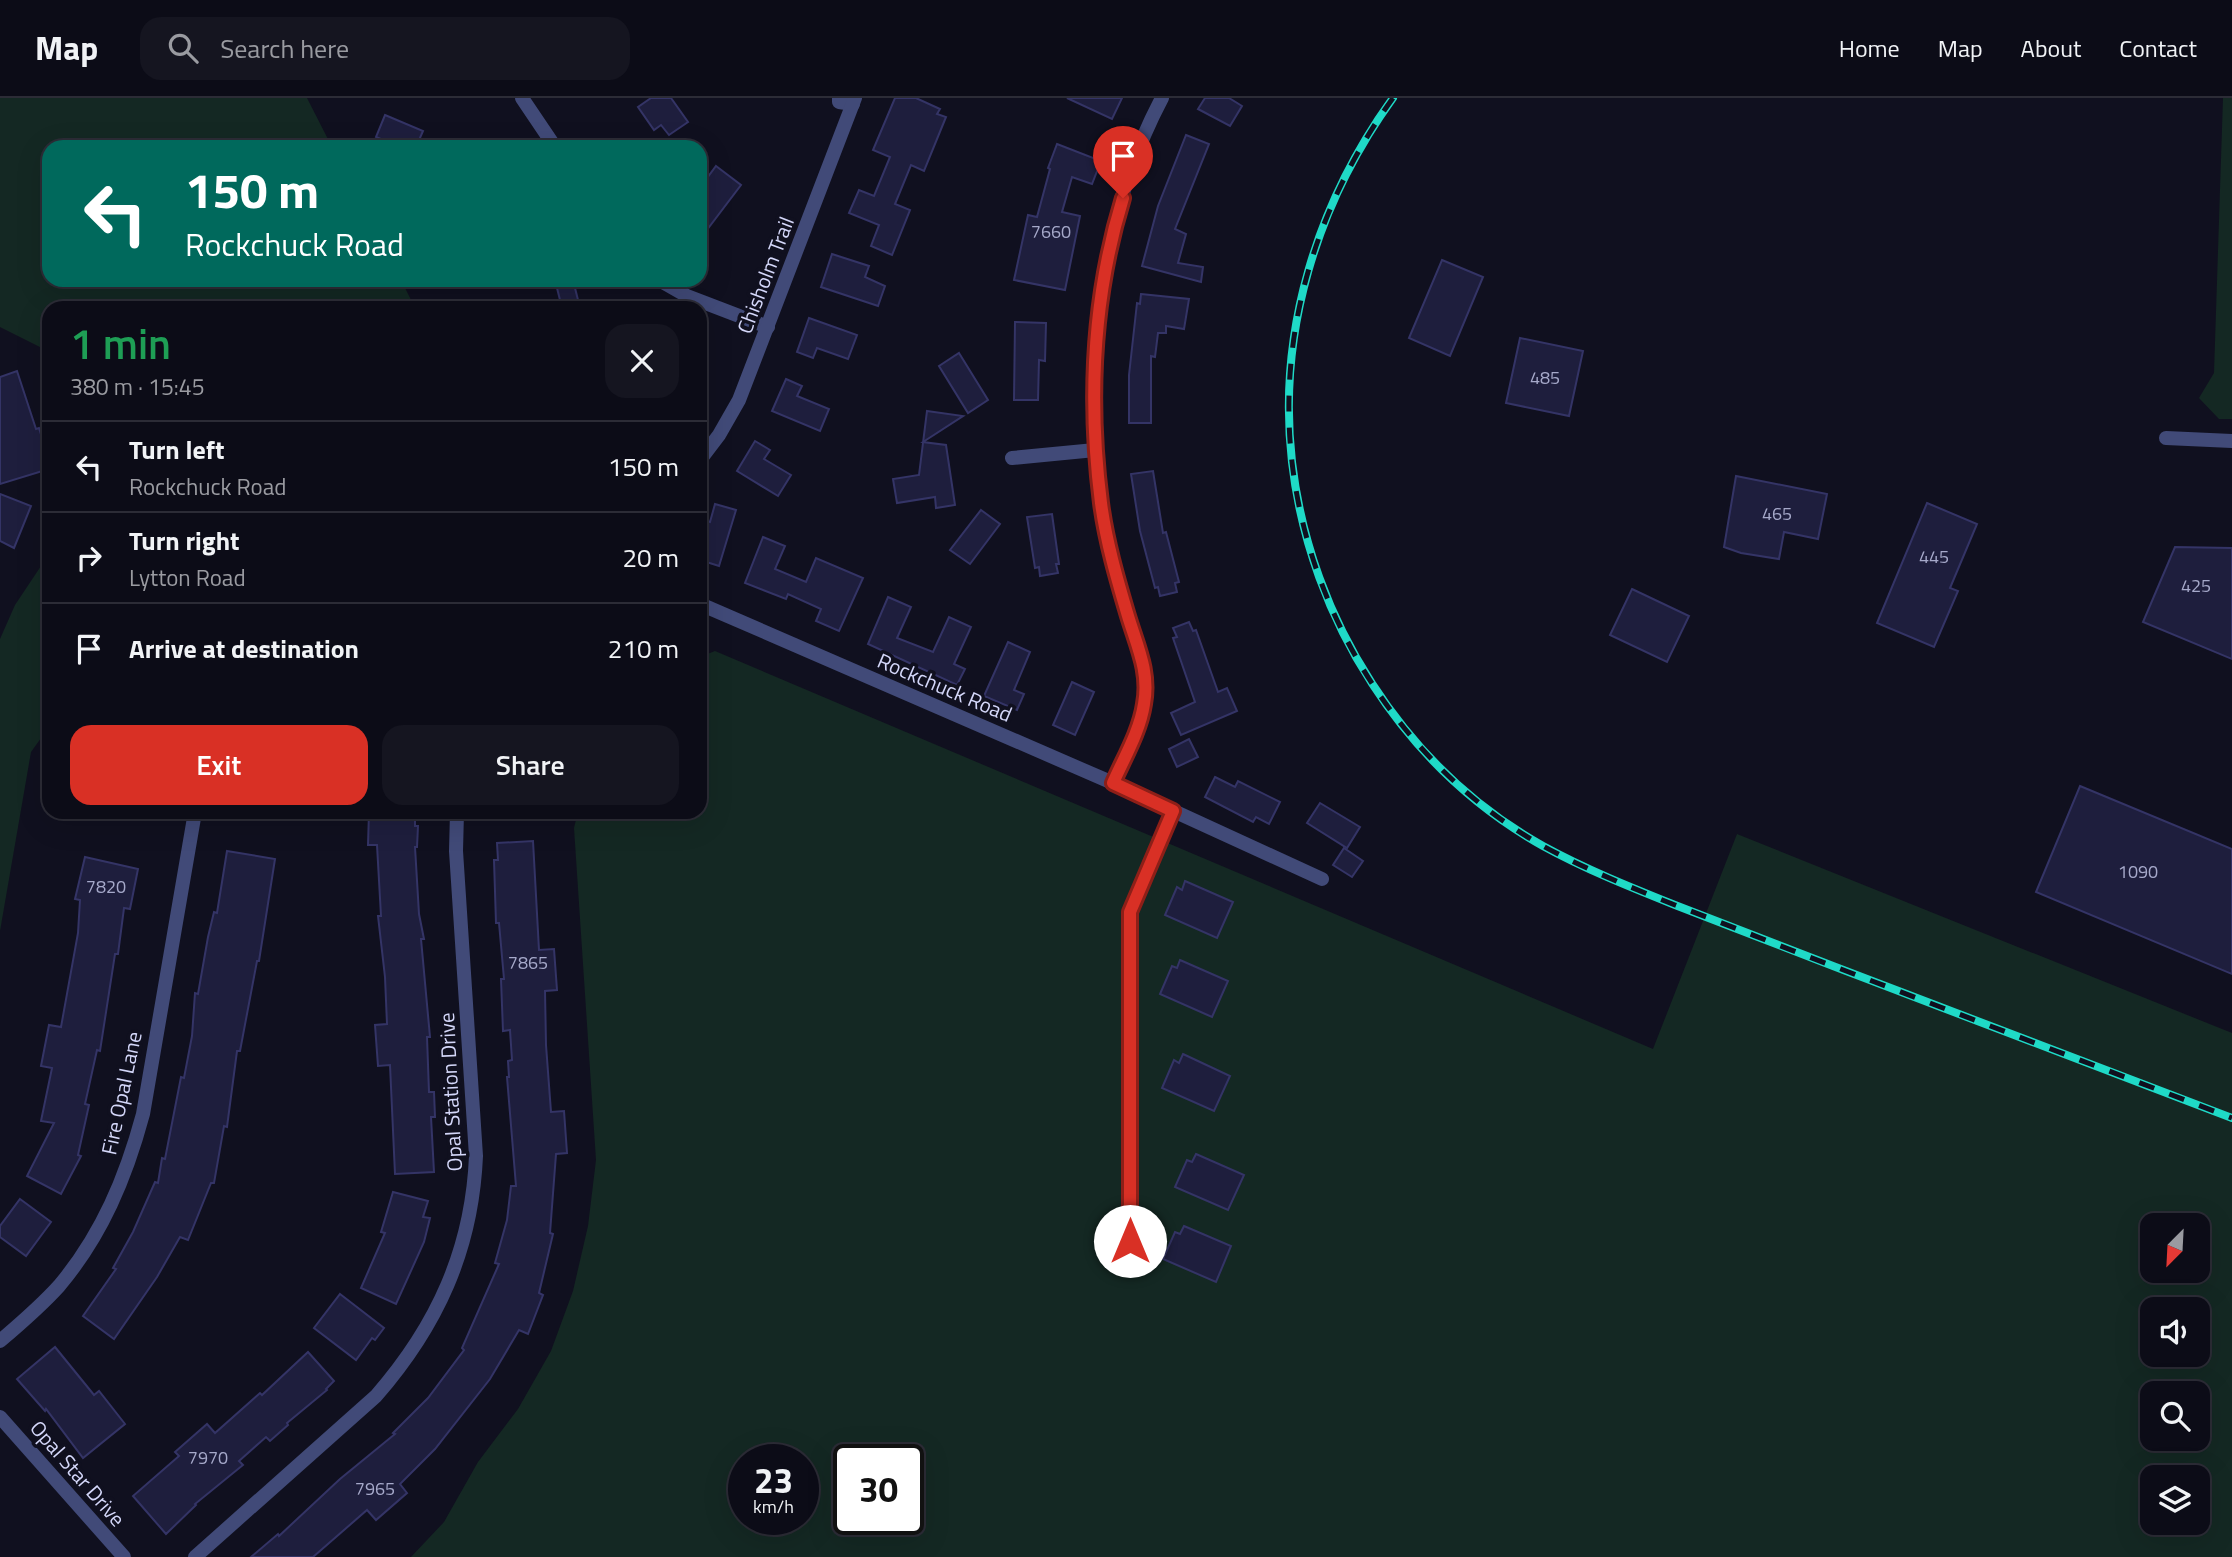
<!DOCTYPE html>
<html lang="en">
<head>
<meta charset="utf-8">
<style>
  :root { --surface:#0c0c17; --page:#151520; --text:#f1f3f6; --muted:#9a9ba1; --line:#2c2c36; --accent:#d93025 }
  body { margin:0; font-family:"Titillium Web",sans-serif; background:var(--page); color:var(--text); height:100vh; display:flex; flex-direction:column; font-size:26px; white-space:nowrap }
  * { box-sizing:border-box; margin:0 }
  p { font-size:23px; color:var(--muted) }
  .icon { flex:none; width:38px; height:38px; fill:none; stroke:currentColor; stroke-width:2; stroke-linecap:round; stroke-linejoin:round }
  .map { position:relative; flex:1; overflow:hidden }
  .sheet { position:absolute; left:42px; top:203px; width:665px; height:518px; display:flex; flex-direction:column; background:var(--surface); border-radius:21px; box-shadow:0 7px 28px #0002,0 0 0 2px var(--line) }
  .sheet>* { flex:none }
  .hud { position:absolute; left:42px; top:42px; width:665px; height:147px; border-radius:21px; box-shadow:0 7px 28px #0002,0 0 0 2px var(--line); background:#00695c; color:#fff; overflow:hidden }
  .needle { width:46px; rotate:204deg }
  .tools { position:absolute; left:2140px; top:1115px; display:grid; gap:14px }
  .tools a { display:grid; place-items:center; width:70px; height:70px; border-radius:14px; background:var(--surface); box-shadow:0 7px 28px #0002,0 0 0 2px var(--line); font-size:35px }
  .speed { position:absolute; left:728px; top:1346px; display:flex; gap:14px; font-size:35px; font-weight:700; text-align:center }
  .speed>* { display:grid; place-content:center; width:91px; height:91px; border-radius:50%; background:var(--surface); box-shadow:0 7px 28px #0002,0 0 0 2px var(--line); line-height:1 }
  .speed small { font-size:18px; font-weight:400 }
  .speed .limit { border:4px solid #111; border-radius:10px; background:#fff; color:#111 }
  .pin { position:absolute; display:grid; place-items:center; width:60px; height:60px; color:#fff; margin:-72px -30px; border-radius:50% 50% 50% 0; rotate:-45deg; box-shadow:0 0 7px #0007 }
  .pin .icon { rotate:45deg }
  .me { position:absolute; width:77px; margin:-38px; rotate:0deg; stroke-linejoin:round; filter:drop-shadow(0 0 5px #0008) }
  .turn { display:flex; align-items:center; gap:24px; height:147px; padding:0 28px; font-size:32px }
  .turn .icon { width:91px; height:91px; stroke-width:2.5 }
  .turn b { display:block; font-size:49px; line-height:60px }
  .round { display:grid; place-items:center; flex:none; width:74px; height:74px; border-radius:21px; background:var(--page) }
  .overview { display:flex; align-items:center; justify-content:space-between; height:119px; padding:0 28px }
  h1 { font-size:42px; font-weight:600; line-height:52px; color:#1e9e55 }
  .button { display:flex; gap:14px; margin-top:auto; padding:14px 28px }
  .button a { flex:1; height:80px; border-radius:21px; background:var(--accent); color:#fff; font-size:28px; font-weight:600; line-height:80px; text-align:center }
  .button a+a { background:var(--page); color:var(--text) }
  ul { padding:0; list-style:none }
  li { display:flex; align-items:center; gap:21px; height:91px; padding:0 28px; border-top:2px solid var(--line) }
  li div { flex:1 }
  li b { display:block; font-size:26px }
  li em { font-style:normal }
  header { display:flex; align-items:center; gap:42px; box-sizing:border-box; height:98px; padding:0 35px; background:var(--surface); border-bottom:2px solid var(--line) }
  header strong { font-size:33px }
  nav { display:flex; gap:38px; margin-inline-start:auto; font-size:24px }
  .search { width:490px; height:63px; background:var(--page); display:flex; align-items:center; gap:18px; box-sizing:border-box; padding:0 24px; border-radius:21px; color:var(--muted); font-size:26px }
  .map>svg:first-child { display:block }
  .green { fill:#142823; fill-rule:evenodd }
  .building { fill:#1e1e3d; stroke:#343466; stroke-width:2 }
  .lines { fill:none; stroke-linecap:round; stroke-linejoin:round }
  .minor { stroke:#414a78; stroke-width:14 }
  .tertiary { stroke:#414a78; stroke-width:14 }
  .rail-casing { stroke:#1fdac7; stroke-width:8 }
  .rail { stroke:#10101f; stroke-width:5; stroke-dasharray:16; stroke-linecap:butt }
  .route-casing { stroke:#8d1f18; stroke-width:18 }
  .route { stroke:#d93025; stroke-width:12 }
  .labels { text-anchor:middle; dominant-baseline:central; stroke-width:7; stroke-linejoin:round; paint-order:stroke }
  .number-label { font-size:18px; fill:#a6a9ca }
  .street-label { font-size:21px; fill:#d4d7f9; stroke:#10101f }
</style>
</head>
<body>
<header>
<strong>Map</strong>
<div class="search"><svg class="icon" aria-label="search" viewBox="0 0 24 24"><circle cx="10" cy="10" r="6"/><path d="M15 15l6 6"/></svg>Search here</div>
<nav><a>Home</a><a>Map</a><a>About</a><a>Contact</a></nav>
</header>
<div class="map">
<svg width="2232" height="1459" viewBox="0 0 2232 1459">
  <rect width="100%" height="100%" fill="#10101f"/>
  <g class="green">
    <path d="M0,0H307L332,49H49V182H401L415,210H49V257L46,252L0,229Z"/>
    <path d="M2223,0H2232V321H2219L2199,300L2214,275Z"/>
    <path d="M49,456V629L31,654L0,833V541L15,507Z"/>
    <path d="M715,553L1653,951L1737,736L2232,935V1459H411L444,1424L478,1364L518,1311L551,1253L573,1193L588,1128L596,1062L574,730L578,714H700V559ZM2152,1127H2198V1172H2152ZM2152,1211H2198V1256H2152ZM2152,1295H2198V1340H2152ZM744,1362H803V1421H744ZM849,1362H908V1421H849ZM2152,1379H2198V1424H2152Z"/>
  </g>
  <g class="building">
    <path d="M651,0H671L688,24L669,37L661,27L654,32L638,9Z"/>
    <path d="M895,0H916L940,11L937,16L946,19L924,73L911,67L895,106L910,112L892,157L871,148L879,127L849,115L859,92L874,98L890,59L873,52Z"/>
    <path d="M1067,0H1122L1112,21Z"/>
    <path d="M1205,0H1229L1242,8L1230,28L1198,11Z"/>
    <path d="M385,17L423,33L416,49H400L376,39Z"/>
    <path d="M1186,37L1209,46L1175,131L1186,136L1178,165L1203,169L1201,184L1142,168L1158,108Z"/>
    <path d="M1057,46L1101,63L1092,86L1072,79L1062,114L1080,118L1065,192L1014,182L1028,117L1037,119L1050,71L1048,70Z"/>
    <path d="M716,68L741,87L700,141V75L707,80Z"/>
    <path d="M832,156L869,168L865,179L885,188L878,208L821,189Z"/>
    <path d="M1442,162L1483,179L1450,258L1409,240Z"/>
    <path d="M555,182H573L580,210H562Z"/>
    <path d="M1141,196L1189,201L1184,231L1166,228V235H1158L1155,259L1151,258V325H1129V277L1137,205L1140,206Z"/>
    <path d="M809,220L857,237L848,261L817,250L813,260L797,254Z"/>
    <path d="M1015,224L1046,225L1045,263L1039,262L1038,302H1014Z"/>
    <path d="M1520,240L1583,253L1569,318L1506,305Z"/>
    <path d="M959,255L988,302L968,315L939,268Z"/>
    <path d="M17,273L36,331L39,330L43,343L45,342L49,355V371L0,386V279Z"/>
    <path d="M786,281L802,288L797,298L829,311L820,333L772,313Z"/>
    <path d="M927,313L963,318L923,344L946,347L955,407L936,410L935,399L897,405L893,381L919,377Z"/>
    <path d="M755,343L770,352L764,361L791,377L778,398L737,373Z"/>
    <path d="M1153,373L1163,435L1166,434L1179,484L1175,485L1177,494L1160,498L1158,489L1155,490L1140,433L1131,376Z"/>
    <path d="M1736,378L1827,396L1818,441L1784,434L1779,461L1741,455L1724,449Z"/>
    <path d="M0,396L31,408L14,450L0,443Z"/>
    <path d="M1927,405L1977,426L1950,490L1958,493L1934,549L1877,525Z"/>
    <path d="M715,406L736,412L719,468L700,462V431L704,432L707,423L710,424Z"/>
    <path d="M981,412L1000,426L970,466L950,452Z"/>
    <path d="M1052,416L1059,466H1056L1058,475L1040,478L1039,469L1035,470L1027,419Z"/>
    <path d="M763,439L785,448L775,471L806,484L816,460L863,480L839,533L816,523L821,511L788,496L786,501L745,485Z"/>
    <path d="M2175,449L2232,450V561L2143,524Z"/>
    <path d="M1632,491L1689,518L1667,564L1610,537Z"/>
    <path d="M888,499L911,509L897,540L933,554L949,519L971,529L954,566L965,571L957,587L868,546Z"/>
    <path d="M1189,524L1193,533L1196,532L1218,594L1227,590L1237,613L1181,637L1171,615L1195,604L1173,540L1177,539L1173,530Z"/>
    <path d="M1008,544L1030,554L1014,592L1024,596L1017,612L984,598Z"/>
    <path d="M1072,584L1094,594L1075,637L1053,627Z"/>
    <path d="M1189,641L1198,659L1177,669L1169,651Z"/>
    <path d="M1215,679L1235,689L1238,683L1280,704L1269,726L1256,719L1253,724L1205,699Z"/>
    <path d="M2080,688L2232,751V876L2036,794Z"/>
    <path d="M1320,705L1360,729L1347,750L1307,725Z"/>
    <path d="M369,714H415V728H418L417,749H415L419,816L424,841H421L430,939H427L429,994H434L435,1019H431L434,1074L395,1076L390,967L378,968L375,927L387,926L385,879L378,818H381L377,747H368Z"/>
    <path d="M533,743L539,852L554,851L557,892L545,893L546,947L551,1014L564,1013L567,1055L556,1056L550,1135L553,1136L539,1195L543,1197L528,1236L519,1232L490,1281L435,1351L400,1386L407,1395L376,1422L367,1412L313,1459H251L278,1436L279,1438L340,1381L395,1336L393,1335L428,1300L464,1252L462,1250L499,1166L495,1165L507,1122L511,1088H516L507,979H509L508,963L512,962L510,932L503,933L501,881H504L499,825H496L494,762H498L497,745Z"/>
    <path d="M1344,750L1363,763L1352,779L1333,767Z"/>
    <path d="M227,753L275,761L259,863H257L240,953H237L227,1029L224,1028L214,1085H211L188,1142L180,1139L157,1179L114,1241L83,1218L116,1171L113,1170L133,1134L155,1084L158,1085L162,1060L165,1061L181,979L184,980L192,938L195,895L198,896L208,839L214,814L217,815Z"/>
    <path d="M85,759L138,771L130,811L124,810L118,856H115L100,953L97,952L85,1006L89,1007L78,1057L81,1058L61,1096L27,1078L54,1025L41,1023L52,970L41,968L49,927L61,929L78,835L80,802L75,801Z"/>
    <path d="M1185,783L1233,804L1217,840L1165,817L1177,789L1182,792Z"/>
    <path d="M1180,862L1228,883L1212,919L1160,896L1172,868L1177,870Z"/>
    <path d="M1183,956L1230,978L1214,1013L1162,990L1174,962L1179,965Z"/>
    <path d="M1196,1056L1244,1077L1228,1112L1175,1089L1187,1062L1192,1064Z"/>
    <path d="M393,1094L428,1103L423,1119L430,1120L424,1144L396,1206L361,1190L385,1135L381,1134Z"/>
    <path d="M20,1101L51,1124L26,1158L0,1139V1128Z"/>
    <path d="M1184,1128L1231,1148L1216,1184L1163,1161L1175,1134L1180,1136Z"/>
    <path d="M340,1196L384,1230L375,1242L372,1240L356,1262L314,1230Z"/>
    <path d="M55,1249L94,1297L99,1293L125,1326L83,1360L46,1311L45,1313L17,1281Z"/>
    <path d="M308,1254L334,1283L326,1291L327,1292L287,1325L288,1327L270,1343L266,1339L239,1363L243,1367L195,1406L196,1407L166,1436L133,1398L179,1358L175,1354L207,1326L215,1335L260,1295L262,1297Z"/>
  </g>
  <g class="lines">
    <g class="minor">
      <path d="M522,0L555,49"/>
      <path d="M839,0V4L853,6"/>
      <path d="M659,182L687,198L768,229"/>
      <path d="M2166,340L2232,343"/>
      <path d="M1012,360L1095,352"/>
      <path d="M700,506L1106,682L1322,781"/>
      <path d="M1113,685C1124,660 1140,633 1144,606C1150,570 1134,537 1124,503C1115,472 1107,441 1102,410C1079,280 1100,117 1162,0"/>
      <path d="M1130,1143V814L1173,713"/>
      <path d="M0,1243C20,1226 41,1208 59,1188C102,1137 126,1079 143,1016L195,714"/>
      <path d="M0,1319L124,1459"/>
    </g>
    <g class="tertiary">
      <path d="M700,362L719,337L739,302L855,0"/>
      <path d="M195,1459L376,1298C437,1228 472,1152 476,1058L456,753L457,714"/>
    </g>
    <g class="rail-casing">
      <path id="rail" d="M1393,0C1317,105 1277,234 1292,364C1310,521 1404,670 1543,748C1585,771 1630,789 1675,807C1728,827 1780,848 1833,868C1966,919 2099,969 2232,1020"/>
    </g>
    <use href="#rail" class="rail"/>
  </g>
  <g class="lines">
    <g class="route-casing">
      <path id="route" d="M1123,100C1093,198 1088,302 1101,405C1106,443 1117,481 1128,518C1137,548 1150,574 1144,606C1140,633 1124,660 1113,685L1173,713L1130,814V1143"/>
    </g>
    <use href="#route" class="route"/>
  </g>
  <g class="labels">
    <g class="number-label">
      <text x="1051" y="133">7660</text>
      <text x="1545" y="279">485</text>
      <text x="1777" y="415">465</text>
      <text x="1934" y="458">445</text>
      <text x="2196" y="487">425</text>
      <text x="2138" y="773">1090</text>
      <text x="106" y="788">7820</text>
      <text x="528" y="864">7865</text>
      <text x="208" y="1359">7970</text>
      <text x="375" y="1390">7965</text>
    </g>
    <g class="street-label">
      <text transform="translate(765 177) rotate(-69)">Chisholm Trail</text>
      <text transform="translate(945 589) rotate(23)">Rockchuck Road</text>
      <text transform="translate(450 994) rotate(-93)">Opal Station Drive</text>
      <text transform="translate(121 995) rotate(-78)">Fire Opal Lane</text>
      <text transform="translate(78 1375) rotate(49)">Opal Star Drive</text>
    </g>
  </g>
</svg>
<div class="tools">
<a><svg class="needle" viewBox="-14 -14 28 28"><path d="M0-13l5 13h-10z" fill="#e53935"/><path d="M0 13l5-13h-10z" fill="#9a9ba1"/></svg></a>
<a><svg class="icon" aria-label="sound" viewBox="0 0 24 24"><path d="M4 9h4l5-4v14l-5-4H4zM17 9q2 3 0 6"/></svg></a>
<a><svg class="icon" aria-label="search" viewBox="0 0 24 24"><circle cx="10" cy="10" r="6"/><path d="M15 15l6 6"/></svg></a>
<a><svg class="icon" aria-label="layers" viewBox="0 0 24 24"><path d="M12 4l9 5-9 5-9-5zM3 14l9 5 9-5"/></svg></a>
</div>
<div class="speed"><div>23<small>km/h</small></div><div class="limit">30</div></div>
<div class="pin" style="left:1123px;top:100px;background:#d93025"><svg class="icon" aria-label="arrive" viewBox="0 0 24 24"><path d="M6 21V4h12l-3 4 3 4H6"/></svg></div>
<svg class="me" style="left:1130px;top:1143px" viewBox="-20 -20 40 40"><circle r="19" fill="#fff"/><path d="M0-13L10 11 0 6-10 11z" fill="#d93025"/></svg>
<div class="hud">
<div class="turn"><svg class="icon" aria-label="left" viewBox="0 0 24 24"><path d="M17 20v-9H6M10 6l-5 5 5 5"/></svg><div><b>150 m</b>Rockchuck Road</div></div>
</div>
<section class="sheet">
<div class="overview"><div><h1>1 min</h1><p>380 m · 15:45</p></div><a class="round"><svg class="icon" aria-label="close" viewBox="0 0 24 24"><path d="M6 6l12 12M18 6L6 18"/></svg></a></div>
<ul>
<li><svg class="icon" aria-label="left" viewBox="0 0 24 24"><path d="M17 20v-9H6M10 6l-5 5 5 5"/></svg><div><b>Turn left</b><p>Rockchuck Road</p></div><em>150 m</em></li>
<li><svg class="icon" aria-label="right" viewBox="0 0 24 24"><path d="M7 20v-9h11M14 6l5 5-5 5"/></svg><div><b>Turn right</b><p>Lytton Road</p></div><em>20 m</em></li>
<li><svg class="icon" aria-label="arrive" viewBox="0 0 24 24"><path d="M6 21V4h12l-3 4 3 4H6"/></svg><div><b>Arrive at destination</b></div><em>210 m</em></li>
</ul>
<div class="button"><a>Exit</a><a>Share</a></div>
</section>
</div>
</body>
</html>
